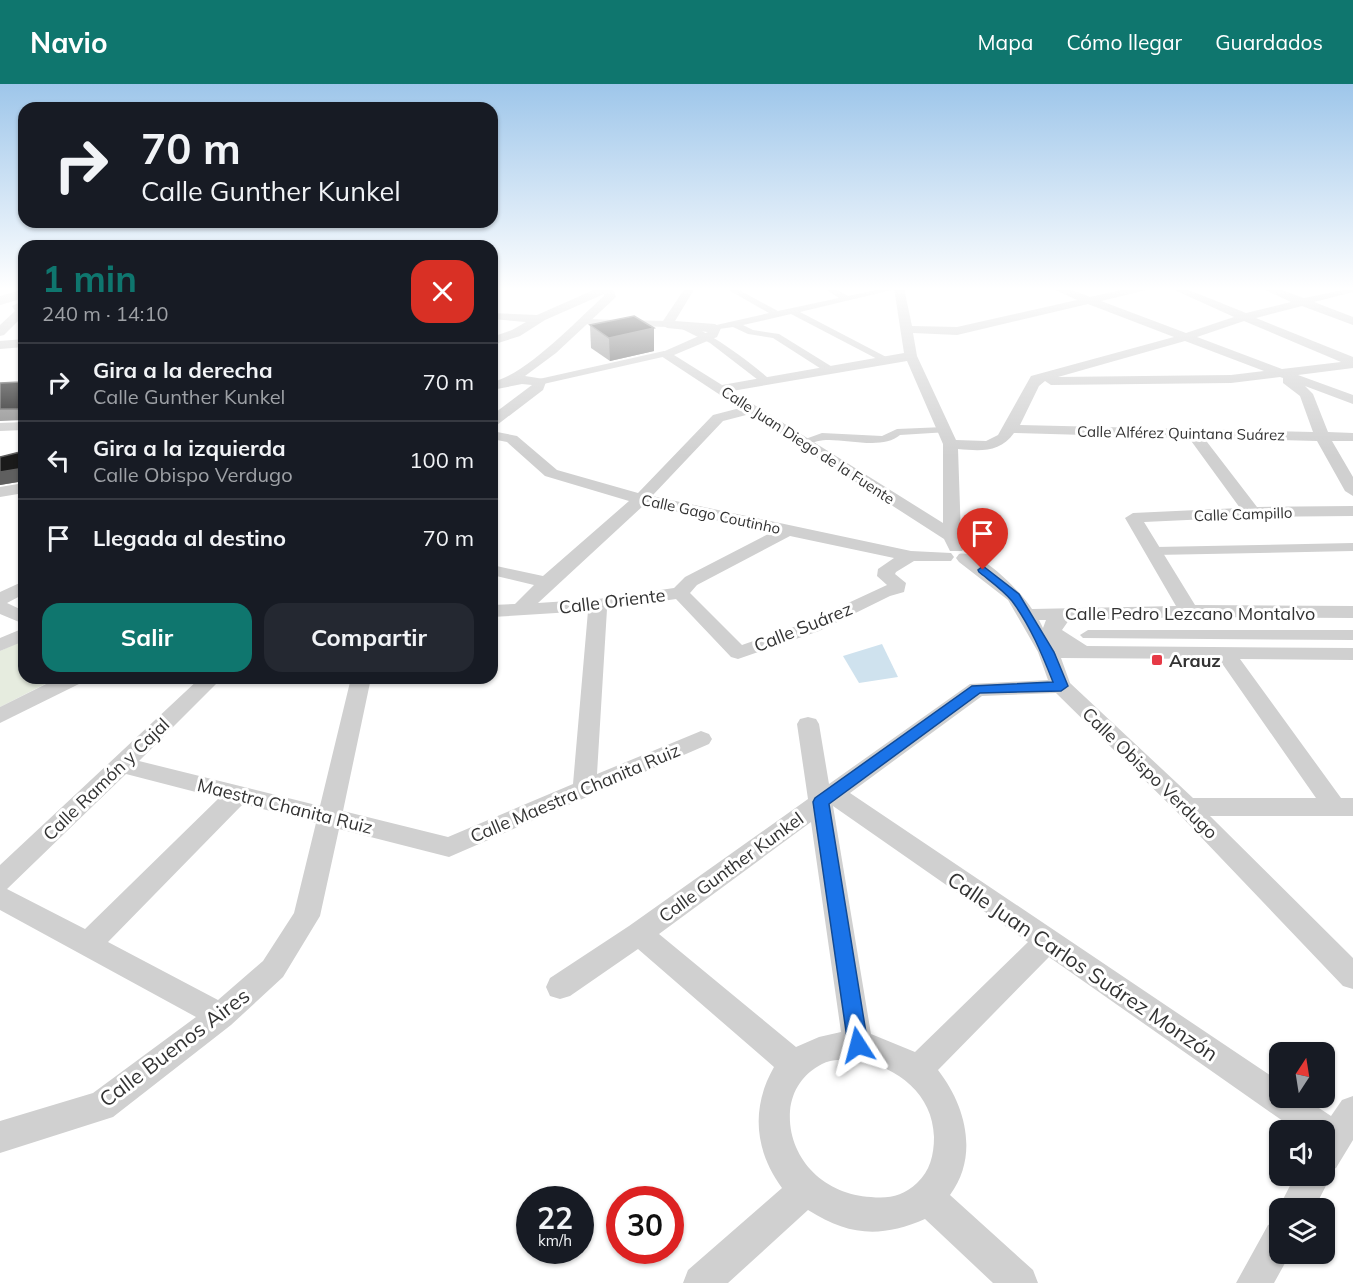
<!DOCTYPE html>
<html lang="es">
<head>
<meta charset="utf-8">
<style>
  :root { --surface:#171b24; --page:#242831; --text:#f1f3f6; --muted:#9ea1a6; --line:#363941; --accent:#0f766e }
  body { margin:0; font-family:Mulish,sans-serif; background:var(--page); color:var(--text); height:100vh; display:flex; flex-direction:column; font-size:22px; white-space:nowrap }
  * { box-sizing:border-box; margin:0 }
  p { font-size:20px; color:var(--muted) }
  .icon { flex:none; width:33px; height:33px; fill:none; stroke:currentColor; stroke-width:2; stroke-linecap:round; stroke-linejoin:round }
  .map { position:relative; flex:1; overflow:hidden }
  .drawer { position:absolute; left:18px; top:156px; width:480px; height:444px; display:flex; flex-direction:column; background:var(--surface); border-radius:18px; box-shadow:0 2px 4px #0004 }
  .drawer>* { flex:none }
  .top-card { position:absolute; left:18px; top:18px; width:480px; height:126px; border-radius:18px; box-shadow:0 2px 4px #0004; background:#171b24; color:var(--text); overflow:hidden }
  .needle { width:39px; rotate:12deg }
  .tools { position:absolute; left:1269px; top:958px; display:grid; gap:12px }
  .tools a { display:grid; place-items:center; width:66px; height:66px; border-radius:12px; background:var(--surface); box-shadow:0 2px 4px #0004; font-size:30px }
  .speed { position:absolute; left:516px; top:1102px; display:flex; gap:12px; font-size:30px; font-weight:700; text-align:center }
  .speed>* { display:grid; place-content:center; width:78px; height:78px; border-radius:50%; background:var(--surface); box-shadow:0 2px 4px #0004; line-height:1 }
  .speed small { font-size:15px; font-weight:400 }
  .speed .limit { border:9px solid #d22; background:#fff; color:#111 }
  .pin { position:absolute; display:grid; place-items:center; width:51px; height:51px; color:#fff; margin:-62px -26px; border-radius:50% 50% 50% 0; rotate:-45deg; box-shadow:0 0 6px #0007 }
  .pin .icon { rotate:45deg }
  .me { position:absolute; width:66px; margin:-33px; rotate:351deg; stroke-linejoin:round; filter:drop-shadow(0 0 4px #0008) }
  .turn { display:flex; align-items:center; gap:21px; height:126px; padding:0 24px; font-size:27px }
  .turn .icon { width:78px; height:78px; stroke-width:2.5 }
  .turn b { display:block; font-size:42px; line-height:51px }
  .round { display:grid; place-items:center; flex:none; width:63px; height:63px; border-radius:18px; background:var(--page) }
  .headline { display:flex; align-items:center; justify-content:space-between; height:102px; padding:0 24px }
  h1 { font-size:36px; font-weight:700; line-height:45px; color:var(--accent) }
  .primary-button { display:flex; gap:12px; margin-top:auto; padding:12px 24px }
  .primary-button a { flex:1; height:69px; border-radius:18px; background:var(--accent); color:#fff; font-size:24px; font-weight:700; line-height:69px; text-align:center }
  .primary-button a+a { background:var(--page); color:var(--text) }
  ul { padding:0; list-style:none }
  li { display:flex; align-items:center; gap:18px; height:78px; padding:0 24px; border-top:2px solid var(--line) }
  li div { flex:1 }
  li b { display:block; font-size:22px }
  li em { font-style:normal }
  header { display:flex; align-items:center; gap:36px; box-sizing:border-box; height:84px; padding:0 30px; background:var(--accent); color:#fff }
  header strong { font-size:28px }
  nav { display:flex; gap:33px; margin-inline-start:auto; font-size:21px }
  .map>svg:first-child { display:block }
  .green { fill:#e6ecdf }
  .water { fill:#cfe2ee }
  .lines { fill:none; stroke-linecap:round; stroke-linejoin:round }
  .pedestrian { fill:#d0d0d0; fill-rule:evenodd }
  .minor { fill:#d0d0d0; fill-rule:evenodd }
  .tertiary { fill:#d0d0d0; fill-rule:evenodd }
  .wall { fill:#8c8c8c }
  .shaded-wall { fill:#5f5f5f }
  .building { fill:#1a1a1a; stroke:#5f5f5f; stroke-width:1.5 }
  .route { fill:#1a73e8; stroke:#114b97; stroke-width:1.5 }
  .poi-dot { fill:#e63946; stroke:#fff; stroke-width:2 }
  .labels { text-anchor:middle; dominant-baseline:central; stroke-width:6; stroke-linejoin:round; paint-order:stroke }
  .far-street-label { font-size:15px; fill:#333; stroke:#fff }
  .street-label { font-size:18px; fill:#333; stroke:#fff }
  .poi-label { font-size:18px; font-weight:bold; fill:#333; stroke:#fff; text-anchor:start }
  .near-street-label { font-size:21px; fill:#333; stroke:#fff }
</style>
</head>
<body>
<header>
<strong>Navio</strong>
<nav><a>Mapa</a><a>Cómo llegar</a><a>Guardados</a></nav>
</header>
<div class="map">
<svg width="1353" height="1199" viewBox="0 0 1353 1199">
  <rect width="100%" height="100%" fill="#fff"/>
  <path class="green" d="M24,556V594H57L0,623V567Z"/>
  <path class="water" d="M882,560L898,593L859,599L843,572Z"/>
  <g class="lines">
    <g class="pedestrian">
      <path d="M725,204H735L778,227L839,214L824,204H834L848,212L885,204H900L800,228L892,276L883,278L791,230L743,241L753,246L779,250L834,284V288H826L773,254L748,250L733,243L712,246V242L769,229Z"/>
      <path d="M582,235L667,237L672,240L667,243L585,240L582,239Z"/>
      <path d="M678,239C696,237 758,283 771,297L762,299L710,259L678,243Z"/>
      <path d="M664,267L669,270L667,272L539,301L534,298L539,295Z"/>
      <path d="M944,343L948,344V348L900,351C883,366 848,355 826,356C818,356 810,360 803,361L797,358L822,349L882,352L897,345Z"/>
      <path d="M1353,459V467L1155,471L1148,467L1155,463Z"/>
      <path d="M1088,546H1353V556L1083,554L1080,551Z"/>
    </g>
    <g class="minor">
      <path d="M598,204H613L616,213L556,269L525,292L544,295L546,298L543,306L497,341L492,342V331L532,301L522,300L492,306V298C526,291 577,236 604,212V210L545,236L520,252L492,261V253L512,246L526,238L492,235V229L537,231Z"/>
      <path d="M685,204H695L675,237L715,240L721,244L717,253L674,271L722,301L904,269L894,204H904L912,242L957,243L1077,216L1051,204H1066L1090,213L1130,204H1148L1147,206L1101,217L1186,249L1234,233L1170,204H1184L1246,229L1291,218L1261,204H1276L1304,214L1353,204V208L1314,218L1353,233V241L1302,222L1256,234L1353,273V284L1298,291L1353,311V320L1305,302L1313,310L1328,348L1353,349V357H1332L1353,393V412L1345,407L1317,357L1204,354L1257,423L1353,422V432L1252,433L1144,438L1195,521L1353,522V534L1189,533L1069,536L1062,546L1087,562L1353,564V576L1240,575L1341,714H1353V732H1210L1353,874V905L1343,902L1178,729L1056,609L982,612L850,709L1280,998V1014H1304L1331,1032L1342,1016L1353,1012V1056L1336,1084L1329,1087L1331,1092L1314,1125H1280V1129L1278,1125L1295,1092H1324V1047H1297L1049,873L938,986C966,1022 979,1072 950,1111L1033,1186L1038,1199H993L925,1135C881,1154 849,1152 808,1126L728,1199H683L688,1186L782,1104C754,1066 751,1023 774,983L638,865L570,912L560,915L550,912L546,903L550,894L629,842L808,715L797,640L800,635L808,633L816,635L819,640L829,700L970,600L1048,596L1038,568L1008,516L959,478L956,474L959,470C980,465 1021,508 1032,525L1176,522L1125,434L1133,429L1240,424L1189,354L1014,349C1000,369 980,367 958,365L961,452L965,463L962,467H950L944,455L750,330L723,337L652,412L911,467L951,469L954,473L951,477H914L896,488L895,490L906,499L904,508L890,512L819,547L738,575L731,573L676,515L607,525L597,690L701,647L709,650L712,655L709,660L449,773L339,745L320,832L283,893L231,941L113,1033L0,1069V1037L93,1009L196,933L0,826V781L200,594H222L139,677L320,722L351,594H371L343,727L448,753L573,700L588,527L492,533V521L515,520L534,501L492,491V481L543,492L629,417L545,392L507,358L492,355V347L517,352L557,386L638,409L713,331L740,324L658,270L708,248L667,244L661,240ZM1088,220L1174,253L1031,292L998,351L986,357L956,356L917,272L913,249L957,251ZM1244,237L1341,278L1282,285L1197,253ZM1185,257L1264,287L1231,291L1058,293ZM907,277L943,360V439L732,307ZM1280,293L1283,294V299L1300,312L1313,348L1020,341L1039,302L1045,297L1051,301L1231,299ZM644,421L772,448L685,493L674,504L598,515L538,519ZM790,452L894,474L878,485L877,492L887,501L805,539L742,561L690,509L697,501ZM1039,536H1046L1043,544ZM1061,574L1219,575L1316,714H1193L1070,599ZM126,690L219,714L85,845L7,805ZM243,720L316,739L294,829L263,877L218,916L108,858ZM833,722L1028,858L915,968L871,950ZM811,738L841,948L819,953L796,963L659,850ZM858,975C898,984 933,1010 934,1053C934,1071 930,1087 917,1099C903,1112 889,1115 871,1113C824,1111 787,1074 790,1027C792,1006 803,990 822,980C832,975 847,975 858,975Z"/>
      <path d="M18,219L24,223V231L4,251L0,252V241L15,227L12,222Z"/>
      <path d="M24,255V263L0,265V257Z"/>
      <path d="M24,338V346L0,347V339Z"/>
      <path d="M24,399V409L0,413V403Z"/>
      <path d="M24,497V510L7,519L24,527V540L0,530V508Z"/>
      <path d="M24,544V557L0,567V554Z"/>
      <path d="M58,594H84L81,599L0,639V623Z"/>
      <path d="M1280,1136V1170H1290L1274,1199H1236L1268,1141Z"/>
    </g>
    <path class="tertiary" d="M24,205V214L0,221V212Z"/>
  </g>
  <g class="wall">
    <path d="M590,241L654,244V267L610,277L591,264Z"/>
    <path d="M24,294V336L0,337V299L20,298Z"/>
    <path d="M24,367V397L0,401V373Z"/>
  </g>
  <g class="shaded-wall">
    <path d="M654,244V267L610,277L609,254Z"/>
    <path d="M18,385L24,397L0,401V388Z"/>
    <path d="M24,386V394L21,387Z"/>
  </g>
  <g class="building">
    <path d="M634,232L654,244L609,254L590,241Z"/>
    <path d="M22,294H24V325H0V299L20,298Z"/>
    <path d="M24,367V386L21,387L18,385L0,388V373Z"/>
  </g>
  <linearGradient id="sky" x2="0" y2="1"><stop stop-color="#9ec6ea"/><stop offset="0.55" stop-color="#fff"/><stop offset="1" stop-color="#fff" stop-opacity="0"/></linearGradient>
  <rect width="1353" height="372" fill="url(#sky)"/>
  <path class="route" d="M983,482L1019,510L1054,568L1068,602L1061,607L980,609L829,720L868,961L865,967L858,970L851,967L848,961L813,718L815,714L972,602L1053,598C1042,570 1030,541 1012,517C1003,506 990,497 979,488L978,486Z"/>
  <rect class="poi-dot" x="1151" y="570" width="12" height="12" rx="3"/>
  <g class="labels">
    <g class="far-street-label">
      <text transform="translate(1181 349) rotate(1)">Calle Alférez Quintana Suárez</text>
      <text transform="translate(808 361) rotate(33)">Calle Juan Diego de la Fuente</text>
      <text transform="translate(711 430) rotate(12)">Calle Gago Coutinho</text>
      <text transform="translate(1243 430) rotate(-2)">Calle Campillo</text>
    </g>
    <g class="street-label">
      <text transform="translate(612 517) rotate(-7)">Calle Oriente</text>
      <text x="1190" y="529">Calle Pedro Lezcano Montalvo</text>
      <text transform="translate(803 543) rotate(-22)">Calle Suárez</text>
      <text transform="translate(1150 689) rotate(44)">Calle Obispo Verdugo</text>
      <text transform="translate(106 695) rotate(-44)">Calle Ramón y Cajal</text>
      <text transform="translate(575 709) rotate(-23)">Calle Maestra Chanita Ruiz</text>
      <text transform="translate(285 722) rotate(14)">Maestra Chanita Ruiz</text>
      <text transform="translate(731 783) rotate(-36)">Calle Gunther Kunkel</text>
    </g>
    <g class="poi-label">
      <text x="1169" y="576">Arauz</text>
    </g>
    <g class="near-street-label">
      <text transform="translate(1083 882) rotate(34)">Calle Juan Carlos Suárez Monzón</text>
      <text transform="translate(174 963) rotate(-37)">Calle Buenos Aires</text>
    </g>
  </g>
</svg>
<div class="tools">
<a><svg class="needle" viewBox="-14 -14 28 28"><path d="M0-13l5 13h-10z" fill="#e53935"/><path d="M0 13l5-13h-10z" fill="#9ea1a6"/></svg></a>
<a><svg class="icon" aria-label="sound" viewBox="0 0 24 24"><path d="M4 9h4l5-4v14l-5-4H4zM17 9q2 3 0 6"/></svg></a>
<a><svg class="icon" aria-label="layers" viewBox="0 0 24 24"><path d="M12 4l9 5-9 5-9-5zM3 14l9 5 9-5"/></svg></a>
</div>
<div class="speed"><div>22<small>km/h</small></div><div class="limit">30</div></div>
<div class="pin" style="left:983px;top:486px;background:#d93025"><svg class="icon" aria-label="arrive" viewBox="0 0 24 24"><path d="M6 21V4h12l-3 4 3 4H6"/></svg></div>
<svg class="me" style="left:858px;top:961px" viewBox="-20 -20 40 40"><path d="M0-17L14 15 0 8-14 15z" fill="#1a73e8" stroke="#fff" stroke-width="4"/></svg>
<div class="top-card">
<div class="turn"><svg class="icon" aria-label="right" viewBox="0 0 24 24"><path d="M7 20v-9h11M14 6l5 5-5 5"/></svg><div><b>70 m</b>Calle Gunther Kunkel</div></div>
</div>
<section class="drawer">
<div class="headline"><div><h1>1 min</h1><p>240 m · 14:10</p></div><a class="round" style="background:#d93025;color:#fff"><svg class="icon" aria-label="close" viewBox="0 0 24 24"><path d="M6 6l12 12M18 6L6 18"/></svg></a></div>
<ul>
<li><svg class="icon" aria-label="right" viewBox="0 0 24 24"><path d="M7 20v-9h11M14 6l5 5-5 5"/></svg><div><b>Gira a la derecha</b><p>Calle Gunther Kunkel</p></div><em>70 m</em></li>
<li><svg class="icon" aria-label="left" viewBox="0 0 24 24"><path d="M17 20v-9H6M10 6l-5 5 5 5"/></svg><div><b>Gira a la izquierda</b><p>Calle Obispo Verdugo</p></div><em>100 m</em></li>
<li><svg class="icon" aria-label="arrive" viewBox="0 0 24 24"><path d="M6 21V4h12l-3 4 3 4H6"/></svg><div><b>Llegada al destino</b></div><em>70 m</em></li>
</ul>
<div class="primary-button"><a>Salir</a><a>Compartir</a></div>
</section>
</div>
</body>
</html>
